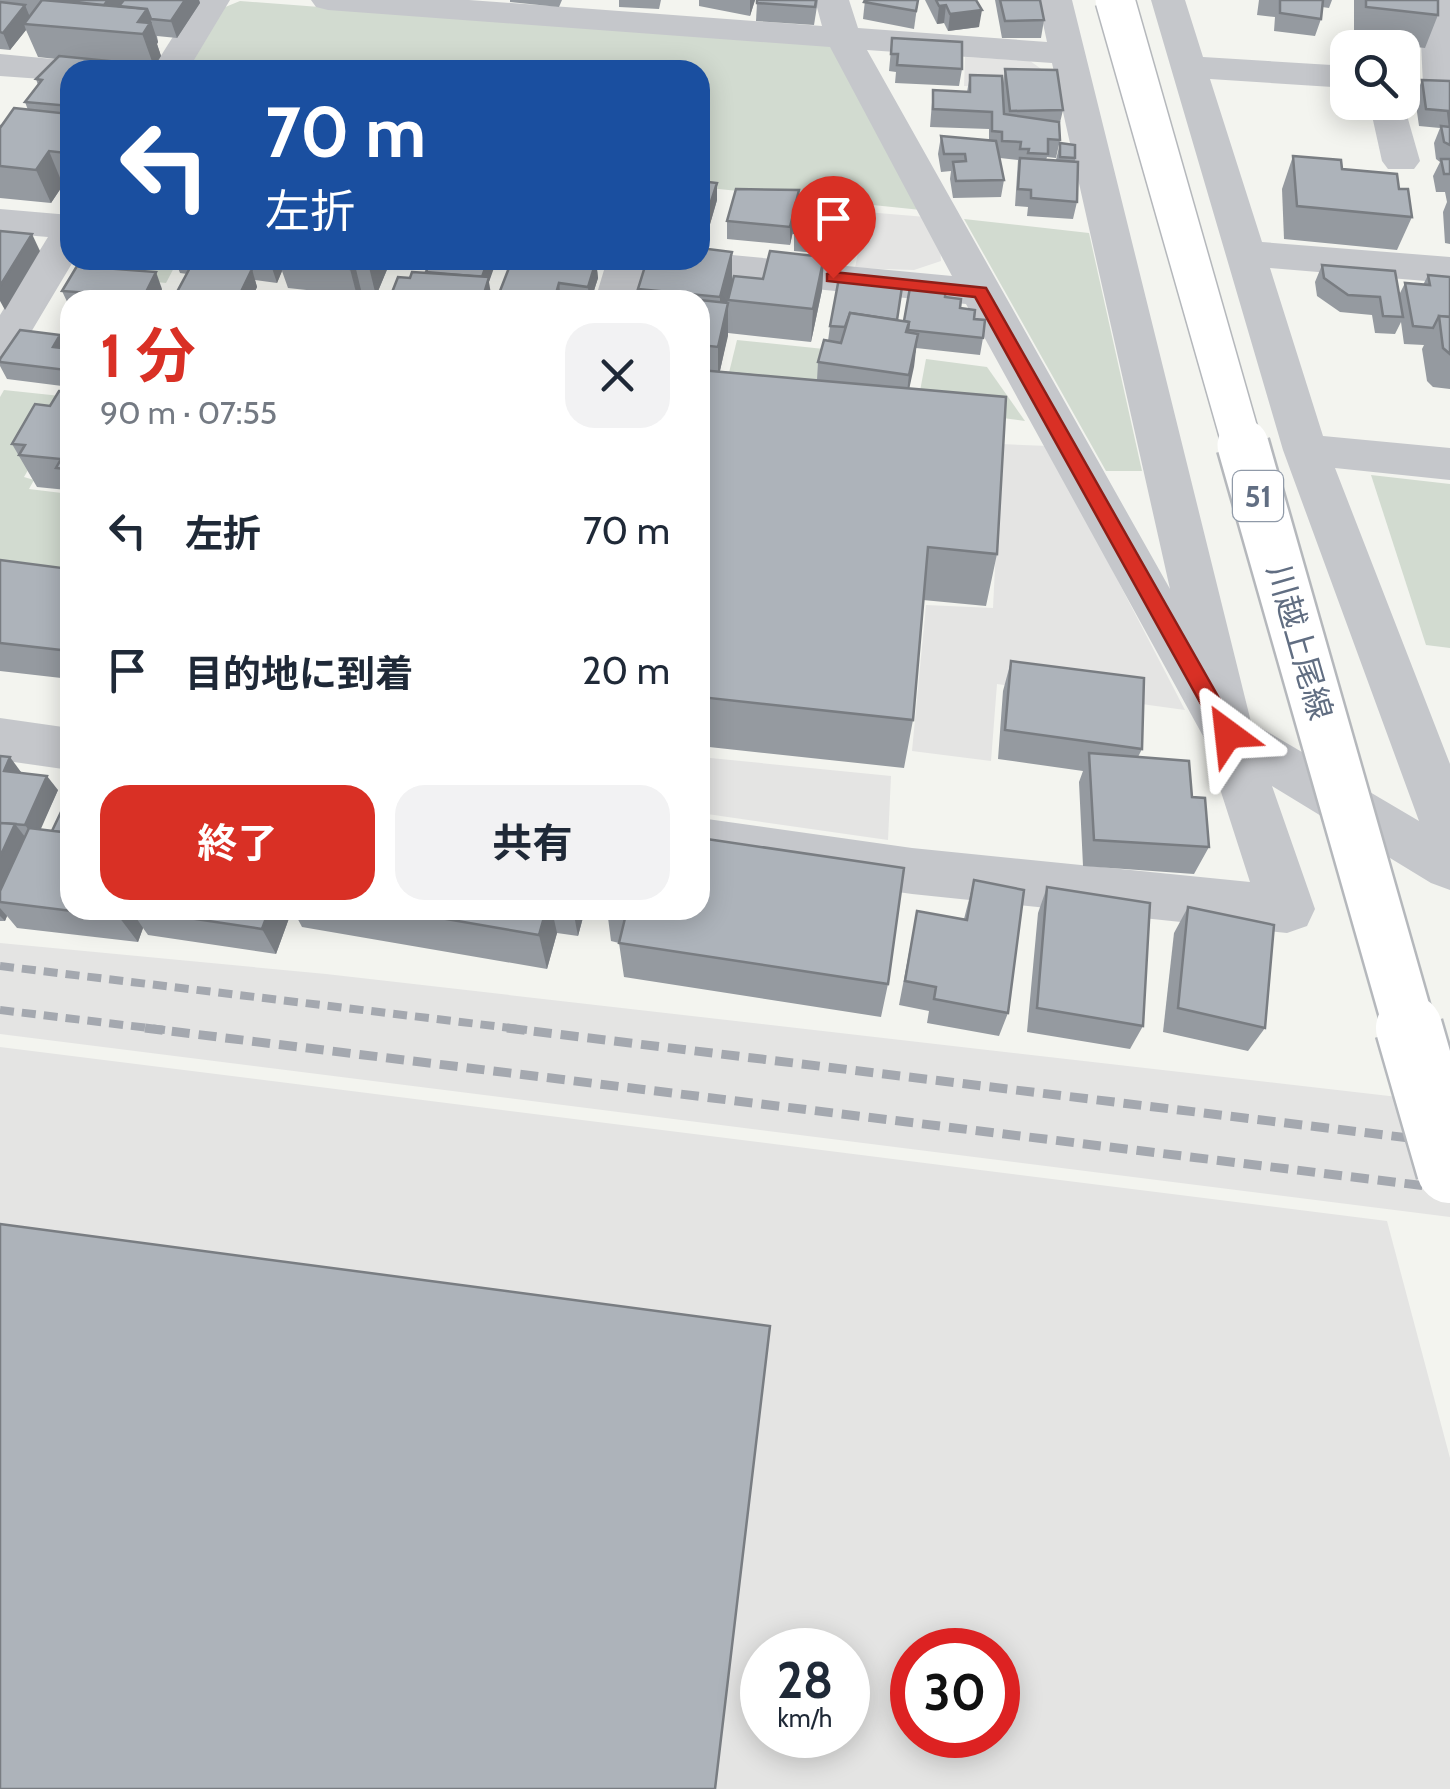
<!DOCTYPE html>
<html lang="ja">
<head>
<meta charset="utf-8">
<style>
  :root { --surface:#fff; --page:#f2f2f3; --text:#1f2937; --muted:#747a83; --accent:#d93025 }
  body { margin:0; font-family:Cabin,"Noto Sans JP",sans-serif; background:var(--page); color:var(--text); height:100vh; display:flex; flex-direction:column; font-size:38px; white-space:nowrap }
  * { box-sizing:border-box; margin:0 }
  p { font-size:32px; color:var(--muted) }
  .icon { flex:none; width:55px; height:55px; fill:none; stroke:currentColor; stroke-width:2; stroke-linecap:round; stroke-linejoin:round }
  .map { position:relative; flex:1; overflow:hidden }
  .details { position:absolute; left:60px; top:290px; width:650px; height:630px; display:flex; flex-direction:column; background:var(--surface); border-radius:30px; box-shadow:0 5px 25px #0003 }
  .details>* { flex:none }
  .banner { position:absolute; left:60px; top:60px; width:650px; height:210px; border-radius:30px; box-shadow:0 5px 25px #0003; background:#1a4fa0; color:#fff; overflow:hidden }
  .tools { position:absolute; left:1330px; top:30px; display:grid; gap:20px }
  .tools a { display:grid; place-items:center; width:90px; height:90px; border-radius:20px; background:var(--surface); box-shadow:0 5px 25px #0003; font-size:50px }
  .speed { position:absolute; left:740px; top:1628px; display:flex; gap:20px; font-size:50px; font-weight:700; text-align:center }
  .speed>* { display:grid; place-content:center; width:130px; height:130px; border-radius:50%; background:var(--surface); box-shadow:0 5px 25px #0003; line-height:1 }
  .speed small { font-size:25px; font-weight:400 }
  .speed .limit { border:15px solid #d22; background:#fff; color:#111 }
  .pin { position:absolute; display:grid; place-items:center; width:85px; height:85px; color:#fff; margin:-102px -42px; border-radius:50% 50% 50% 0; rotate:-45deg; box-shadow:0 0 10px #0007 }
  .pin .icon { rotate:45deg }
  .me { position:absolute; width:110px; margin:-55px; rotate:330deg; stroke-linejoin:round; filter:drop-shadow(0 0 8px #0008) }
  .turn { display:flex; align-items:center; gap:35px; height:210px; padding:0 40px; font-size:45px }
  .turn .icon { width:130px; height:130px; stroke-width:2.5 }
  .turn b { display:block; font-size:70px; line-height:85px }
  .round { display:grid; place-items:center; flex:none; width:105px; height:105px; border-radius:30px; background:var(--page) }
  .head { display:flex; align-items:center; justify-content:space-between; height:170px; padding:0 40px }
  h1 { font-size:60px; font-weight:700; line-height:75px; color:var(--accent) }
  .action { display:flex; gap:20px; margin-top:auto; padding:20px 40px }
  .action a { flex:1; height:115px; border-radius:30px; background:var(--accent); color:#fff; font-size:40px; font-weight:700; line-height:115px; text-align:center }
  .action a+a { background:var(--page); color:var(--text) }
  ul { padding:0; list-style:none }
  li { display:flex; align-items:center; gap:30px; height:140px; padding:0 40px }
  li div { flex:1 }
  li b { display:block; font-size:38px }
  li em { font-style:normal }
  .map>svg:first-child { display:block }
  .built { fill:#e4e4e3; fill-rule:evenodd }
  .green { fill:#d2dbd0 }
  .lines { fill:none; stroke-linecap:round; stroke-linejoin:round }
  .minor { fill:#c5c7cb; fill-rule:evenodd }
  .rail-far1 { stroke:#a4a8af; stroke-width:8; stroke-dasharray:14 8; stroke-linecap:butt }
  .rail { stroke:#a4a8af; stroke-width:9; stroke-dasharray:18 9; stroke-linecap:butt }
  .major-bridge-far2-casing { stroke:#b5b8bc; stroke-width:42; stroke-linecap:butt }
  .major-bridge-far1-casing { stroke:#b5b8bc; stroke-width:56; stroke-linecap:butt }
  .major-bridge-casing { stroke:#b5b8bc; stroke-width:71; stroke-linecap:butt }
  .major-bridge-far2 { stroke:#fff; stroke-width:39 }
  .major-bridge-far1 { stroke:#fff; stroke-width:51 }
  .major-bridge { stroke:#fff; stroke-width:66 }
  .wall { fill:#959aa0 }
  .shaded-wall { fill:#797d82 }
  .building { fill:#adb3ba; stroke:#797d82; stroke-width:2.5 }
  .route { fill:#d93025; stroke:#8d1f18; stroke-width:2.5 }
  .labels { text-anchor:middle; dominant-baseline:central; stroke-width:10; stroke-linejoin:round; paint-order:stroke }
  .shield { fill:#fff; stroke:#909aa8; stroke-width:2.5 }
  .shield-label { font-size:30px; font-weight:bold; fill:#616e82 }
  .street-label { font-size:32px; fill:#616e82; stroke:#fff }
</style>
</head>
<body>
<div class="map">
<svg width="1450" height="1789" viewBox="0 0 1450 1789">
  <rect width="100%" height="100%" fill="#f3f4ef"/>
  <g class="built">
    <path d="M965,57L1030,61L1047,73L997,88L964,86Z"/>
    <path d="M866,212L926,217L939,235L941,261L914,270L855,268Z"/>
    <path d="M1001,444L1048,446L1185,710L997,684L991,761L912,751L926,605L993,608Z"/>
    <path d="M700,757L891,776L888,840L700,813Z"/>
    <path d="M0,943L326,974L1450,1103V1217L0,1034Z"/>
    <path d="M0,1047L1387,1221L1450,1458V1789H0ZM762,1650H848V1735H762ZM912,1650H998V1735H912Z"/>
  </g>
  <g class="green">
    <path d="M240,1L831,46L921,210L700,187V70H183L218,10Z"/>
    <path d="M964,219L1089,233L1142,471H1106Z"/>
    <path d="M79,260H178L166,283L71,274Z"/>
    <path d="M737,340L824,349L813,399L725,389Z"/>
    <path d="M926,359L987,367L1025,421L917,407Z"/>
    <path d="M4,390L70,397L24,477L34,480L29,489L70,494V585L0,577V397Z"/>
    <path d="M1371,475L1450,484V648L1426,645Z"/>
  </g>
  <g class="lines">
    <g class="minor">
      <path d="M196,0H230L188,70H152Z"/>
      <path d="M311,0H469L822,26L815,0H849L858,28L1047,42L1038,0H1072L1251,722L1419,821L1283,450L1151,0H1185L1203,57L1348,66V88L1210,79L1262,242L1450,257V283L1270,268L1323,436L1450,448V480L1335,468L1450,764V890L1431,883L1272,786L1315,909L1307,926L1287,933L912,894L700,864V818L912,848L1250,882L1203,736L966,304L644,272L637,300H595L607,260H700V252L952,276L830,47L328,10L316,7ZM867,50L1052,63L1170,589Z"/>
      <path d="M1419,0H1450V94L1428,93L1423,85Z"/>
      <path d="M0,54L84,62L89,70H70V81L0,76Z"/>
      <path d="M1402,98L1420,161L1414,169H1388L1382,161L1369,102H1402Z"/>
      <path d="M0,209L70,215V260H74L15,359L0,363V315L48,237L0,233Z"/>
      <path d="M0,718L70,728V770L0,760Z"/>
    </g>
    <g class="rail-far1">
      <path d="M0,966L527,1030"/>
      <path d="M0,1010L165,1030"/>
    </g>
    <g class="rail">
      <path d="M145,1028L1450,1189"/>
      <path d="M507,1028L1450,1143"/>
    </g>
    <g class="major-bridge-far2-casing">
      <path id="major-bridge-far2" d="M1115,0L1243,448"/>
    </g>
    <g class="major-bridge-far1-casing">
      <path id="major-bridge-far1" d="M1243,445L1410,1030"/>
    </g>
    <g class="major-bridge-casing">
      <path id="major-bridge" d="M1409,1028L1450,1170"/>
    </g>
    <use href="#major-bridge-far2" class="major-bridge-far2"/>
    <use href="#major-bridge-far1" class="major-bridge-far1"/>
    <use href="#major-bridge" class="major-bridge"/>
  </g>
  <g class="wall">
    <path d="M0,0H199L200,3L177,38L157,36L158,42L157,44L161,56L154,67L110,63L112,70H70V185H63L51,203L0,198V125L28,110L25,102L38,85L36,79L56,59L38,57L26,30L10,50L0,49Z"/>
    <path d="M510,0H562L559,7L510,2Z"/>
    <path d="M619,0H661L659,9L619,7Z"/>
    <path d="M699,0H755L750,16L699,6Z"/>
    <path d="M818,0L814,25L756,21L757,3Z"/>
    <path d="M865,0H918L914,29L863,19Z"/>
    <path d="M925,0H976L979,27L948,31L944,23L937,24Z"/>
    <path d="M995,0H1040L1044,20L1041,38H1002Z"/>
    <path d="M1259,0H1332L1329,8L1322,7L1321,19L1315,36L1274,31L1275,17L1257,15Z"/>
    <path d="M1354,0H1438V15L1425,48L1354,40Z"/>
    <path d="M892,38L962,69L959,86L895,83L896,72L889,71Z"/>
    <path d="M1005,69L1063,110L1059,127L1060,140L1056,158L1047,157L1046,160H1056L1060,143L1075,158L1077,202L1073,219L1027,216L1028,207L1015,206L1018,160L1000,158L1004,180L1001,197L953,198L950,179L951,171L941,172L938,154L941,136L989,140V129L930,127L933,90L967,92L970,75L1003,83Z"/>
    <path d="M1422,80L1450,81V244L1445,243L1443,212L1447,202L1445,192H1436L1433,176L1440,162L1436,159L1434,143L1440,128L1419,126L1415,98Z"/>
    <path d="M1293,156L1342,169L1399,189L1412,217L1397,250L1284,239L1282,189Z"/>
    <path d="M700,181L717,183V200L706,238L700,237Z"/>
    <path d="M862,193L853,256L794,251V233L804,220Z"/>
    <path d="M798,208L790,245L727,239V221Z"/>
    <path d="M824,257L822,290L811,342L728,333L720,371L817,380L818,362L828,341L830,326L897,320L904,321L945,297L974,319L983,338L980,355L916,348L909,388L997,554L986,606L923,600L913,720L904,768L700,746V300H639L638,289L763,279Z"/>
    <path d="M175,260H391L376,296L362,294L360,300L327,299L325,292L288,288L282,271L277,283L255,280L257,287L251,300H180L177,292L187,274L180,273Z"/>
    <path d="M596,261L598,278L591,300H501L500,291Z"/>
    <path d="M1322,265L1399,295L1405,283L1423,285L1428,275L1450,277V389L1433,387L1427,381L1422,349L1424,345L1404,344L1401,322L1395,334L1375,333L1372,315L1340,312L1317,296L1315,282Z"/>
    <path d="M162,289L157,300H70V308L62,291Z"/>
    <path d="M60,335L67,348L70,349V387L7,379L0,366V359Z"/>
    <path d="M70,392V495L67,490L37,487L12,444L50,406Z"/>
    <path d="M0,560L70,569V679L0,671Z"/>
    <path d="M1011,661L1142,749L1138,757L1192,797L1209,847L1194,874L1083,866L1079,782L1083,771L998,759L1003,691Z"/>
    <path d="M0,756L21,772L20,773L58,790L40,829L70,910H292L276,954L148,935L143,928L138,942L17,928L7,916L5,921H0Z"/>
    <path d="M974,880L1008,1013L999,1036L927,1023L929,1011L899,1005L917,911L964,919Z"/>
    <path d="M1047,887L1143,1026L1130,1049L1027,1032L1038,913Z"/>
    <path d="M1188,907L1265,1028L1248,1051L1163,1032L1174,933Z"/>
    <path d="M293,910H585L578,936L557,933L547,969L302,927Z"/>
    <path d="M607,910H700L888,984L881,1017L624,977L619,943L611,941Z"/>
  </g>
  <g class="shaded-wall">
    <path d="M108,0H125L113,16H98Z"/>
    <path d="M185,0H199L200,3L177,38L171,21Z"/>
    <path d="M750,0H755L750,16Z"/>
    <path d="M25,5L32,22L24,24L26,30L10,50L3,33Z"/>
    <path d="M946,5L944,23L937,24L939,6Z"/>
    <path d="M147,9L158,42L157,44L161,56L154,67L138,22Z"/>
    <path d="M982,10L979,27L948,31L950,14Z"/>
    <path d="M49,151L63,185L51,203L36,170Z"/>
    <path d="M717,183V200L706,238L705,220Z"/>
    <path d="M799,190L798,208L790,245V227Z"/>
    <path d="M32,234L40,251L5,310L0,301V286Z"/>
    <path d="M732,252V285L720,330V297Z"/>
    <path d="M824,257L822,290L811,342L813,309Z"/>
    <path d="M274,260H279L282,271L277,283L271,265Z"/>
    <path d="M370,260H391L376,296L368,263Z"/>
    <path d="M488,260H493L494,268L489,282L492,300H480L478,287Z"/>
    <path d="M354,261L362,294L360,300H358L350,269Z"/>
    <path d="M596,261L598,278L591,300H589L588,287Z"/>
    <path d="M252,269L257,287L251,300H237Z"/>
    <path d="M156,272L162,289L157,300H142Z"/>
    <path d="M559,283L561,300H555V297Z"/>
    <path d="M728,303V336L718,379V347Z"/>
    <path d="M918,334L914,367L905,408L909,375Z"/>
    <path d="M60,335L68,352L53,347Z"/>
    <path d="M10,757L21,772L15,786L4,771Z"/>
    <path d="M47,776L58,790L36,840L25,825Z"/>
    <path d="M15,824L36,851L0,902V857Z"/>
    <path d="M0,908L7,916L5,921L0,916Z"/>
    <path d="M122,910H131L143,928L138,942L119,917Z"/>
    <path d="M269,910H292L276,954L262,929Z"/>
    <path d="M546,910H552L557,933L547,969L539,935Z"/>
    <path d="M573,910H585L578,936Z"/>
  </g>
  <g class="building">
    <path d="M42,0L147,9L138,22L150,23L143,34L24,24Z"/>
    <path d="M54,0H108L104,5Z"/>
    <path d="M124,0H185L171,21L151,19L147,9L119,6Z"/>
    <path d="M757,0H816L815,7L757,3Z"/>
    <path d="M865,0H918L916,11L864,2Z"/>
    <path d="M936,0H976L982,10L950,14L946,5L939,6Z"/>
    <path d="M1000,0H1040L1044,20L1005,21Z"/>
    <path d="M1280,0H1323L1321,19L1280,13Z"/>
    <path d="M1366,0H1438V15L1366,7Z"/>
    <path d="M0,2L25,5L3,33L0,32Z"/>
    <path d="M892,38L962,42V69L897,65L898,54H891Z"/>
    <path d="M59,56L109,61L103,70H111H70V106L25,102L42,80L36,79Z"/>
    <path d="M1005,69L1057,70L1063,110L1010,111Z"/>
    <path d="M970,75L1002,76L1004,114L1059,122L1060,140L1048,139V154L1028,153L1029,149H1020L1021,142L1002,141V132L992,131V112L933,109V90L970,92Z"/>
    <path d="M1422,80L1450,81V145L1444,142L1441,126L1450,127L1448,111L1426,109Z"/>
    <path d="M14,108L70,114V147L66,153L49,151L36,170L0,166V128Z"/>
    <path d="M941,136L996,141L1004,180L956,181L953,162L966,161L965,154H944Z"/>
    <path d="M1060,143L1075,145V158L1060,157Z"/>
    <path d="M1293,156L1341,160L1342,169L1397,174L1399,189H1408L1412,217L1297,206Z"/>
    <path d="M1020,158L1078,162L1077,202L1031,198V190L1018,189Z"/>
    <path d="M1441,159H1450V174H1444Z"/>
    <path d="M700,181L717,183L705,220H700Z"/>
    <path d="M811,188L862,193L855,239L794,233L798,219L804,220Z"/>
    <path d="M736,189L799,190L790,227L727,221Z"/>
    <path d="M0,231L32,234L0,286Z"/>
    <path d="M700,248L732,252L720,297L638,289L647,260H700Z"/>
    <path d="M770,251L824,257L813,309L728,300L734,276L763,279Z"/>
    <path d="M217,260H274L271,265Z"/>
    <path d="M321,260H370L368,263L354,261L350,269L318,266Z"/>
    <path d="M431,260H488L482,277L426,272Z"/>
    <path d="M512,260H591L596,261L588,287L559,283L555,297L500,291Z"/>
    <path d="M192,264L252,269L237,300H183L186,294L177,292Z"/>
    <path d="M1322,265L1395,271L1403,317L1383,316L1380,297L1348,295L1324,278Z"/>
    <path d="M77,266L156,272L142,300H87L91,293L62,291Z"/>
    <path d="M412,272L489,277L482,300H389L398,277L410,278Z"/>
    <path d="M1428,275L1450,277V317L1439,316L1433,328L1413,326L1405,283L1430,285Z"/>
    <path d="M839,278L903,280L897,320L850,313L845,327L830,326Z"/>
    <path d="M911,282L946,286L945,297L961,299L960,308L975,310L974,319L985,320L983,338L908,330L909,322L904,321Z"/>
    <path d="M643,295L696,300H642Z"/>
    <path d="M700,300L728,303L718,347L700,345Z"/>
    <path d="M850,313L909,322L906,332L918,334L909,375L818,362L824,340L841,343Z"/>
    <path d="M1439,316L1450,317V354L1443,348Z"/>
    <path d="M20,330L60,335L53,347L70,349V364L66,370L0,362V359Z"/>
    <path d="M700,370L1006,397L997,554L928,547L913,720L700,697Z"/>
    <path d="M59,391L70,392V476L62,475L66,469L56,468L61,459L19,455L25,445L12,444L35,404L50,406Z"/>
    <path d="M0,560L70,569V651L0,643Z"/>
    <path d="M1011,661L1144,678L1142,749L1005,730Z"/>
    <path d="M1089,753L1189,761L1192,797L1205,798L1209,847L1094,840Z"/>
    <path d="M0,756L10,757L4,771L47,776L25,825L0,823Z"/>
    <path d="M70,793V833L52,831Z"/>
    <path d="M0,823L15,824L0,857Z"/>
    <path d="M29,828L70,833V910H122L119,917L0,902V891Z"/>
    <path d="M700,838L904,868L888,984L619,943L627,910H700Z"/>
    <path d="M974,880L1024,890L1008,1013L934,999L936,987L905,981L917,911L967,920Z"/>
    <path d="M1047,887L1150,903L1143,1026L1037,1008Z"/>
    <path d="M1188,907L1274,925L1265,1028L1178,1008Z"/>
    <path d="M135,910H269L262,929Z"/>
    <path d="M394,910H546L539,935Z"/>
    <path d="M0,1224L770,1326L715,1789H0Z"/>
  </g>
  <path class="route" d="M833,272L986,288L1236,728V740H1221L975,297L827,281V274Z"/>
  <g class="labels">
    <rect class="shield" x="1233" y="471" width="50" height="50" rx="8"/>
    <g class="shield-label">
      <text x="1258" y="496">51</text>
    </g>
    <g class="street-label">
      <text transform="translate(1300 642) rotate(74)">川越上尾線</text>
    </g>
  </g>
</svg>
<div class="tools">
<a><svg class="icon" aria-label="search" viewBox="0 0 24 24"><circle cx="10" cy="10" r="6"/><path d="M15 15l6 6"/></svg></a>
</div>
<div class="speed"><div>28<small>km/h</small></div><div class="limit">30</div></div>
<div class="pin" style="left:833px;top:278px;background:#d93025"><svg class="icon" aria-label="arrive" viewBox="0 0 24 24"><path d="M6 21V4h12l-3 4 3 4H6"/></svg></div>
<svg class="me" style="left:1228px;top:734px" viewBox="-20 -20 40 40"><path d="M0-17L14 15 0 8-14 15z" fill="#d93025" stroke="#fff" stroke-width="4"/></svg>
<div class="banner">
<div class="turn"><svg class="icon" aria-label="left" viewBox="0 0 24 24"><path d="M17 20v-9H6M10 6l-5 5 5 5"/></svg><div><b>70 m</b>左折</div></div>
</div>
<section class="details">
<div class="head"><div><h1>1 分</h1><p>90 m · 07:55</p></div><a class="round"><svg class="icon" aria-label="close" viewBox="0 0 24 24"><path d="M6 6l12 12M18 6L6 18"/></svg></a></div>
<ul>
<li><svg class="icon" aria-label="left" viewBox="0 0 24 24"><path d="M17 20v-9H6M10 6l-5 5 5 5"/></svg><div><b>左折</b></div><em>70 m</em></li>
<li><svg class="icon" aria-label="arrive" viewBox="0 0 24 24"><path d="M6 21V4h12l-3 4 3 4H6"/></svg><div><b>目的地に到着</b></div><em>20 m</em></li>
</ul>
<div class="action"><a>終了</a><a>共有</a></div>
</section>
</div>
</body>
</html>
